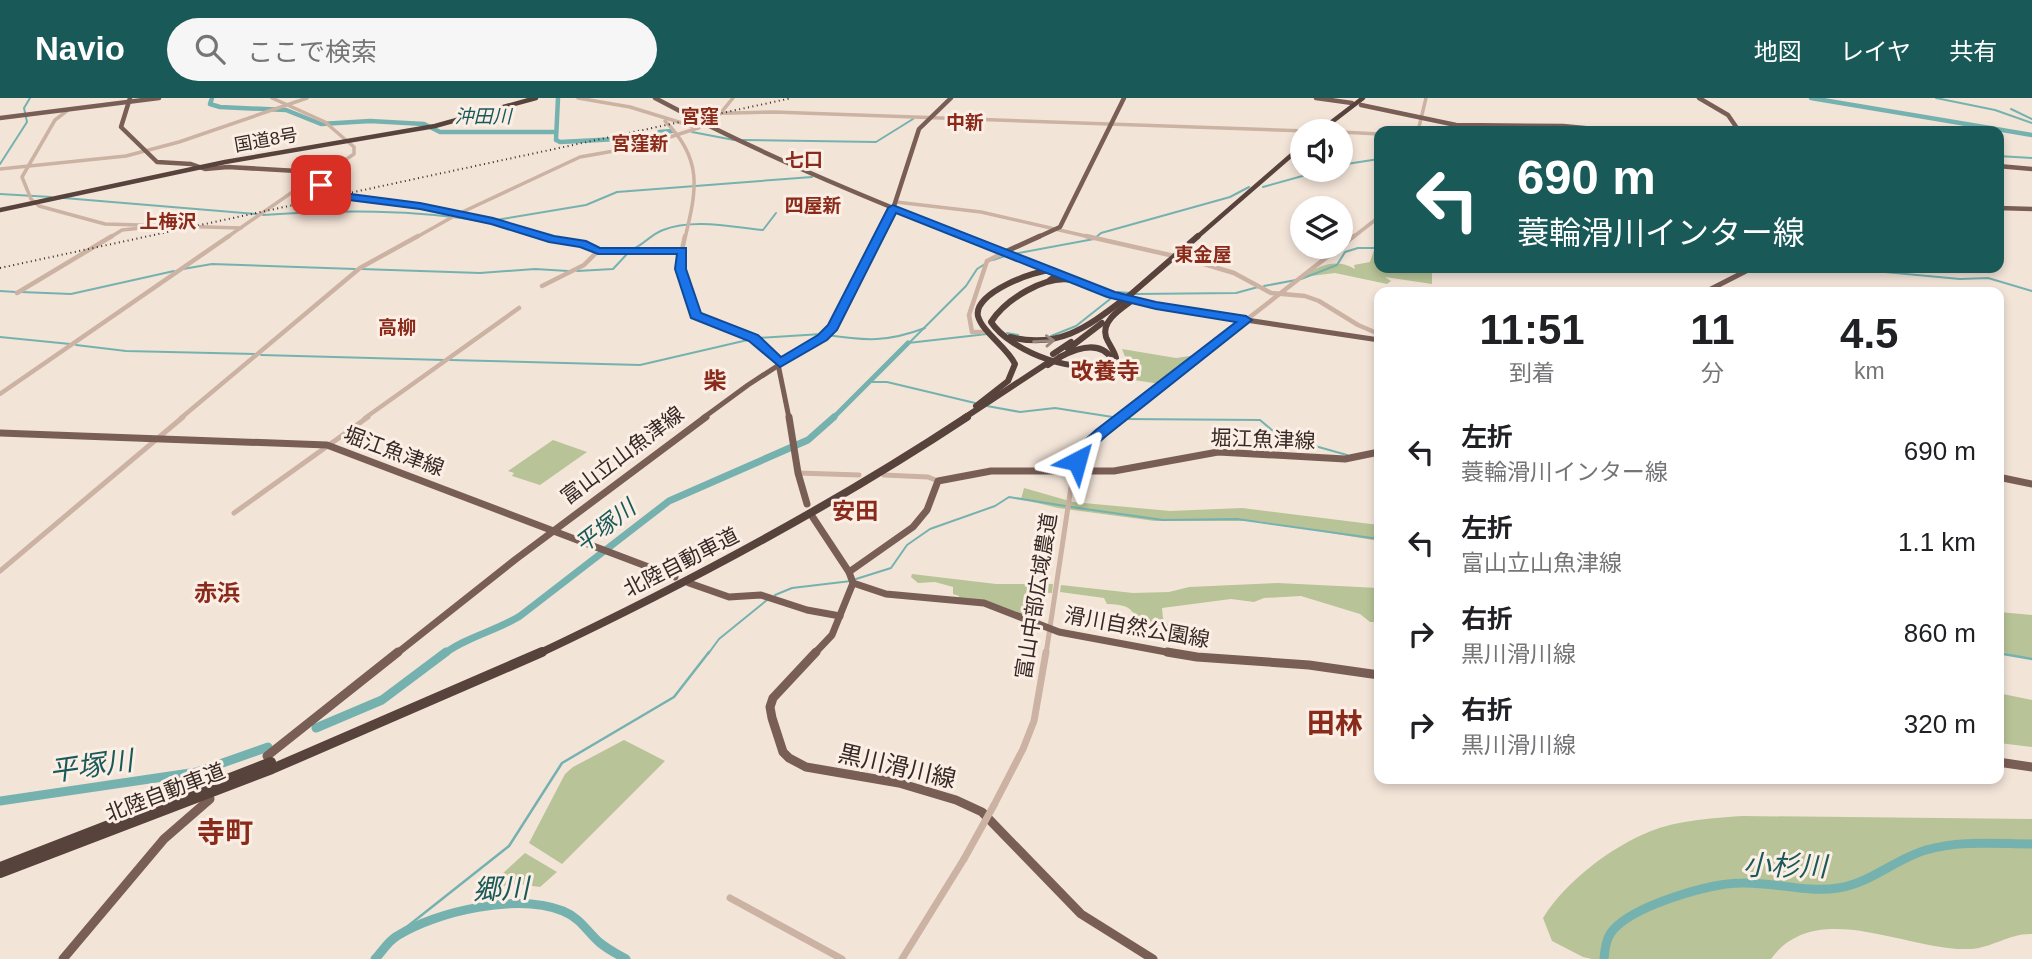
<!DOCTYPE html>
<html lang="ja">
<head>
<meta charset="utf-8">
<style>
  :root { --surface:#fff; --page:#f6f6f6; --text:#202124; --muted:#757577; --accent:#195a59 }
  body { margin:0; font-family:Arial,"Noto Sans JP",sans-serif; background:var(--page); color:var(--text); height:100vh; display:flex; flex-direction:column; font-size:26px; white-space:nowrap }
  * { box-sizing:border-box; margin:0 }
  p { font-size:23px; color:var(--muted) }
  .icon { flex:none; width:38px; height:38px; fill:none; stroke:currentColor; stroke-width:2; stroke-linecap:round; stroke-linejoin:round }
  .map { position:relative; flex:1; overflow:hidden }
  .side { position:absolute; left:1374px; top:189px; width:630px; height:497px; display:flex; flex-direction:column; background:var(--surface); border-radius:14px; box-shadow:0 4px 10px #0003 }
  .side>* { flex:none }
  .top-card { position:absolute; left:1374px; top:28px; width:630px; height:147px; border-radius:14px; box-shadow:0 4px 10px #0003; background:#195a59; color:#fff; overflow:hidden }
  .fabs { position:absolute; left:1290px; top:21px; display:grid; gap:14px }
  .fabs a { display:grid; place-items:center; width:63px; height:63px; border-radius:50%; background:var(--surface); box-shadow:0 4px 10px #0003; font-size:35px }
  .pin { position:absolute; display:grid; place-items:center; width:60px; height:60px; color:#fff; margin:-30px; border-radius:14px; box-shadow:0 4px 10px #0006 }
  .me { position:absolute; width:77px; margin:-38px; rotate:39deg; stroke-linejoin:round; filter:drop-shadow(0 0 5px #0008) }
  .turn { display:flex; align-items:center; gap:24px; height:147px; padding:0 28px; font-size:32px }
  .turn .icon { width:91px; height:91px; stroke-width:2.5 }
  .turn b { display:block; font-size:49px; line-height:60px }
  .eta { display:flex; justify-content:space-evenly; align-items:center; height:119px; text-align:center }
  .eta b { font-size:42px; font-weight:700; line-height:49px }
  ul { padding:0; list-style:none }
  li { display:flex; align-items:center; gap:21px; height:91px; padding:0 28px }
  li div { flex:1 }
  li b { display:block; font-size:26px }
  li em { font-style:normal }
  header { display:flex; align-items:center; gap:42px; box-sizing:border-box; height:98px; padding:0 35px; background:var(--accent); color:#fff }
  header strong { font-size:33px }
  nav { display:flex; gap:38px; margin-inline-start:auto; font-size:24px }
  .search { width:490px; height:63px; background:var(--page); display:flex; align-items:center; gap:18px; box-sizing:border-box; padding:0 24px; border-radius:38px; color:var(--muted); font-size:26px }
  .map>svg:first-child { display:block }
  .green { fill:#b8c397 }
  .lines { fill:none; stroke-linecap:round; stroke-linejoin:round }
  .stream-far1 { stroke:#75b2af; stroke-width:2 }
  .stream { stroke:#75b2af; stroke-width:2.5 }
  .river-far3 { stroke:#75b2af; stroke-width:4.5 }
  .river-far2 { stroke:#75b2af; stroke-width:5 }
  .river-far1 { stroke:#75b2af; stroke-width:7 }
  .river { stroke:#75b2af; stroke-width:9 }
  .minor-far3 { stroke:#cbb2a3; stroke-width:3.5 }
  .minor-far2 { stroke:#cbb2a3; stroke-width:4.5 }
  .minor-far1 { stroke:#cbb2a3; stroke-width:5 }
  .minor { stroke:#cbb2a3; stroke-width:7 }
  .major-far3 { stroke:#795e56; stroke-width:4.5 }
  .major-far2 { stroke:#795e56; stroke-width:5 }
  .major-far1 { stroke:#795e56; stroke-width:7 }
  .major { stroke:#795e56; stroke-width:9 }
  .highway-far3 { stroke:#58423c; stroke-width:4.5 }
  .highway-far2 { stroke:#58423c; stroke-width:6 }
  .highway-far1 { stroke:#58423c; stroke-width:8 }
  .highway { stroke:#58423c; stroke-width:10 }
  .rail { stroke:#362926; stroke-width:2; stroke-dasharray:1 3.5; stroke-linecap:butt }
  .minor-bridge { stroke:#cbb2a3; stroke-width:7 }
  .highway-bridge { stroke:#58423c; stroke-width:6 }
  .oneway { stroke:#998780 }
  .route { fill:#1a73e8; stroke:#114b97; stroke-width:2 }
  .labels { text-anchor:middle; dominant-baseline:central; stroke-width:6; stroke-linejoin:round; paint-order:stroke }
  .far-street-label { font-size:18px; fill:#362926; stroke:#faeee5 }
  .far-water-label { font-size:19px; font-style:italic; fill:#195a59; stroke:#faeee5 }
  .far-neighbourhood-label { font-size:19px; font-weight:bold; fill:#8a2a1a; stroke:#faeee5 }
  .street-label { font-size:21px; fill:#362926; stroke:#faeee5 }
  .neighbourhood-label { font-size:23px; font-weight:bold; fill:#8a2a1a; stroke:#faeee5 }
  .water-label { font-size:23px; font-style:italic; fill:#195a59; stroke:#faeee5 }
  .near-street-label { font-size:24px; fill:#362926; stroke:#faeee5 }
  .near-neighbourhood-label { font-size:28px; font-weight:bold; fill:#8a2a1a; stroke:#faeee5 }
  .near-water-label { font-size:28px; font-style:italic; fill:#195a59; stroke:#faeee5 }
</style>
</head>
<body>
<header>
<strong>Navio</strong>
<div class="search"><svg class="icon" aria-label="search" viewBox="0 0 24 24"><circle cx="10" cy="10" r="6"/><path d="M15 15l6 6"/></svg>ここで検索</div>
<nav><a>地図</a><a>レイヤ</a><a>共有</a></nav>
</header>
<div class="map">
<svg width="2032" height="861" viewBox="0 0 2032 861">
  <rect width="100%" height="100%" fill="#f3e4d8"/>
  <g class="green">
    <path d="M1374,152L1379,153V170H1432V186L1385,179L1391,183L1387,186L1335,175L1303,179C1319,167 1336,160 1355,171L1354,167L1370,164Z"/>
    <path d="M1122,251L1176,260L1197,257L1160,286L1121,280L1110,275L1124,267L1126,261Z"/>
    <path d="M553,342L587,354L540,387L512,378L514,375L508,373Z"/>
    <path d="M1024,390L1073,404L1170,413L1242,410L1379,427V443L1258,423H1155L1058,410L1021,401Z"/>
    <path d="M912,476L996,486H1053L1052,495L1030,494L1028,500L1032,505V513L1025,518L958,501L959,498L953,496V489L935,484L918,485L911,479Z"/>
    <path d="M1278,485L1379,490V524H1370L1360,516L1301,498L1264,500L1254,504L1231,501L1162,510L1163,520L1172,533L1164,536L1153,532L1150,527C1125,517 1141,507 1107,506L1104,500L1060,494L1061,487L1133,495L1169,494L1189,489Z"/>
    <path d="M1999,514L2032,517V562L1999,553Z"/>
    <path d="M1998,595L2032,602V649L1999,645Z"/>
    <path d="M624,642L665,663L562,766L529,745L565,676L573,669Z"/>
    <path d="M1742,718L2032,721V836C2010,835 1992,850 1970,851C1909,854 1816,798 1771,861H1592L1583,859L1552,843L1543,820C1566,783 1611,749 1651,733C1679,722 1713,720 1742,718Z"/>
    <path d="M525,755L557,774L540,789L517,786L477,792L501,777Z"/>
  </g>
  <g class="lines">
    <g class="stream-far1">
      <path d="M1936,0L1995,12L2032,25"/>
      <path d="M2011,11L2032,21"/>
      <path d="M692,34L734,42"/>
      <path d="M743,42L876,44L913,21"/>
      <path d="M1998,58L2032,60"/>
      <path d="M0,66L27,24L24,10L30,0"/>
      <path d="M1340,67L1379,61"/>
      <path d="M1263,89L1324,72"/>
      <path d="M0,96L51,99"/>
      <path d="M64,100L257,116"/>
      <path d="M263,117C338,112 413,111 487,124"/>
      <path d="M496,122L586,107L617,94L812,79"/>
      <path d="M635,150C645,145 652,136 663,132C693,120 732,129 763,132L776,115"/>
      <path d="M1013,156L1094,141L1101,135L1230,99L1249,89"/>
      <path d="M993,162L1008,157"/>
      <path d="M1842,170L1960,181L1988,180L2032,193"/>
      <path d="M183,171L212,166L355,171"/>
      <path d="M361,171L480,175L535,171L568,173"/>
      <path d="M577,173L613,171L628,155"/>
      <path d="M1301,181L1337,167L1345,154L1358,150H1379"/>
      <path d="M1264,188L1296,182"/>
      <path d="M0,193L16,194"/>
      <path d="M21,194L71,196L174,173"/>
      <path d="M1118,194L1130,195"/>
      <path d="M1135,196L1236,195L1258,189"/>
      <path d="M1007,235L1018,237"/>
      <path d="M827,237C866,243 888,244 925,230"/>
      <path d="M1051,238L1076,228L1114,198"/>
      <path d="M0,239L70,246"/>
      <path d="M758,240L822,236"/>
      <path d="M908,245L987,236"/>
      <path d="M909,245L966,188L977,171L985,166"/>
      <path d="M76,247L126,253L255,256"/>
      <path d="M261,257L444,262"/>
      <path d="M450,262L640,267L752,241"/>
      <path d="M870,284H887L975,305"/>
      <path d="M987,308L1020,314L1055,310L1119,320"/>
      <path d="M1125,321L1260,322L1273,333L1298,337L1315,348L1347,357"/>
      <path d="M1071,409L1163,422L1237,421L1379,441"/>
      <path d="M856,481L891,470L907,447L930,431L995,408L1009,399L1065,408"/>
      <path d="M775,497L792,490L851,483"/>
      <path d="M1998,555L2002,556"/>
      <path d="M708,556L719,541L767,502"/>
    </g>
    <g class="stream">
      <path d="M1998,555L2032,561"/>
      <path d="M394,839L509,748L562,665L674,599L709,554"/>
    </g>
    <g class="river-far3">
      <path d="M212,0L210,6L220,9L286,12L321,26L370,23L424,26L440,34H556"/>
      <path d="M558,0L556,42L560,44L657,39L659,34L672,33"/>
      <path d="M1811,0L2032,37"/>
    </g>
    <path class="river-far2" d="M833,320L908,245"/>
    <path class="river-far1" d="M444,556C466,539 496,533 520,518L669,403L808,342L834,319"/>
    <g class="river">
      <path d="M316,630L382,602L446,554"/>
      <path d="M0,703L197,674L268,649"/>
      <path d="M375,861C382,854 388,843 397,838C437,813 518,795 563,813C580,820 586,832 599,844C607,851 617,856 626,861"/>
      <path d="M1604,861C1605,851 1606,839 1614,831C1636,807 1710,785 1742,785C1774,784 1807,795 1838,790C1871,785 1895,761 1926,752C1960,742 1997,746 2032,746"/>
    </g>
    <g class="minor-far3">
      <path d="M578,0L630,9L698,30L715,22L733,0"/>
      <path d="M68,12L55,22L22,79L31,101L39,108L105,126L241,130"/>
      <path d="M688,16L774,14L1306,33"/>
      <path d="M665,23C703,61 697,91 685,140"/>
      <path d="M1418,33L1426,0"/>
      <path d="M1340,34L1379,36"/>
      <path d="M0,71L126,58L179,44L307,0"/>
      <path d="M896,104L981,114L1094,140"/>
      <path d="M109,140L122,132L141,130"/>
      <path d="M226,140L304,86L317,81L354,56V49L325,24L272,0"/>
      <path d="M415,140L456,117L580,59L642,48L698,30"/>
      <path d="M1352,140L1379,119"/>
    </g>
    <g class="minor-far2">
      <path d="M1086,138L1174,158"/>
      <path d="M682,152L685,138"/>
      <path d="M1184,160L1234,175L1271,195L1305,198L1319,203L1358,227L1379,236"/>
      <path d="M542,188L584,167L598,153"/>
      <path d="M17,195L112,138"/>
      <path d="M982,234H972L969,217L987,163L1005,154"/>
      <path d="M0,296L229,138"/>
      <path d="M181,320L360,170L418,138"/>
      <path d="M365,320L519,210"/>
      <path d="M1120,320L1354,138"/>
    </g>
    <g class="minor-far1">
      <path d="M798,375L859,377"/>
      <path d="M884,377L928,379L938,383"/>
      <path d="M234,415L368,319"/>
      <path d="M0,473L183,319"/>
      <path d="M1046,556L1074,369L1082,352L1122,319"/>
    </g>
    <g class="minor">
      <path d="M994,707L1023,651L1034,623L1046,554"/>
      <path d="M730,800L842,861"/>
      <path d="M902,861L964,761"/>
    </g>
    <g class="major-far3">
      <path d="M130,0L121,29L157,64L191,66L205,71L228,69L297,73L341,98L420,108L493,123L549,140"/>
      <path d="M655,0C756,54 861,98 968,140"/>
      <path d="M1316,0L1352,5"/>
      <path d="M1699,0L1728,17L1739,33"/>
      <path d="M1361,7L1456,27L1563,28L1616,33"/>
      <path d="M0,20L159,0"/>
      <path d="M1998,68L2032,71"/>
      <path d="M1998,110L2032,111"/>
      <path d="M878,140L894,108L919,31L951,0"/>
      <path d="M1036,140L1060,129L1124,0"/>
    </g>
    <g class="major-far2">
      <path d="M543,138L583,146L598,153L682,152L681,171L695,217L754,240L780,265"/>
      <path d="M964,138L1111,196L1173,211L1379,242"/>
      <path d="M1007,153L1040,138"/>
      <path d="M1705,194L1752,170"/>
      <path d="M778,266L789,320"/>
      <path d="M703,320L748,287L828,235L878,138"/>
    </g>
    <g class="major-far1">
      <path d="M789,319L798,375L807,406"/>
      <path d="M0,335L327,347L675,479"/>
      <path d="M1998,379L2032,386"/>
      <path d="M812,418L849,474L853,485L832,537L814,556"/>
      <path d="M849,474L913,429L927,412L938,383L991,373H1114L1218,354L1345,361L1379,354"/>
      <path d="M689,485L729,499L761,497L807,512L840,518"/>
      <path d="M853,485L886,496L984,505L1059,534L1177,556"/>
      <path d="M396,556L516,461L706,319"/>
    </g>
    <g class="major">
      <path d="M816,554L773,600L770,609L772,620L783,654L789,660L806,669L899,685L956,702L982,714L1081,816L1153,861"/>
      <path d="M1167,554L1197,559L1309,567L1379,577"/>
      <path d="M267,658L398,554"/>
      <path d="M1998,664L2032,669"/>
      <path d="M63,861L164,741L210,701"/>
    </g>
    <g class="highway-far3">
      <path d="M1320,33L1363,0"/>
      <path d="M0,112L225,64L435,28L536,0"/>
      <path d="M1196,140L1302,48"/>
    </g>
    <g class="highway-far2">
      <path d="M1130,197L1198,138"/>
      <path d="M1010,239C1058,251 1086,230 1123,202"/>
      <path d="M1068,251L1102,225"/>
      <path d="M1053,256L1071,244"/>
      <path d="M1060,259C1077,250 1100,242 1112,261C1082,282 1010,253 991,224C1006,201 1045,177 1072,182"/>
      <path d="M1116,260C1114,252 1109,247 1106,239C1101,224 1119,212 1130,204"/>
      <path d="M976,308L1008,283L1015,266C1007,249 982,234 978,218C973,195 1035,172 1053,172L1056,178L1050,182"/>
      <path d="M964,320L1046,266"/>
    </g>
    <path class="highway-far1" d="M538,556C686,486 831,409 967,319"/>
    <g class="highway">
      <path d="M0,769L271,664"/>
      <path d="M0,775L272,671L542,554"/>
    </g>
    <path class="rail" d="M0,170L792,0"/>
    <path class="minor-bridge" d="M964,761L994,707"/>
    <g class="highway-bridge">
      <path d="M1123,202L1130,197"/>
      <path d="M1048,267L1060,259"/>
    </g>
  </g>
  <defs><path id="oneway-shaft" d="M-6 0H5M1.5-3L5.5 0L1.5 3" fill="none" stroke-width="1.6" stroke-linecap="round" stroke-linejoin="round" transform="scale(1.75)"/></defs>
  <use class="oneway" href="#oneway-shaft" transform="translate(1044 243) rotate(-3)"/>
  <path class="route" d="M321,84L343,95L420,105L493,120L554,138L586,143L600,150H686V171L701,215L758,237L781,259L818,237L828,227L888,110L893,107L1115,194L1156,204L1246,218L1252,222L1106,338L1088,354L1082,366L1077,368L1070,363L1077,349L1096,332L1236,224L1156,211L1107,199L896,115L837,232L827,242L780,269L749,243L691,220L675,171L677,156H598L580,149L549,144L491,126L420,111L341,101L317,89V85Z"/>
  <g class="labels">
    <g class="far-street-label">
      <text transform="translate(266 42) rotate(-10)">国道8号</text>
    </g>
    <g class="far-water-label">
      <text x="483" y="18">沖田川</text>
    </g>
    <g class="far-neighbourhood-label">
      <text x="700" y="18">宮窪</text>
      <text x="965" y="24">中新</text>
      <text x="640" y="45">宮窪新</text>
      <text x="804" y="61">七口</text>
      <text x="813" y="107">四屋新</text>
      <text x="168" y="123">上梅沢</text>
      <text x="1203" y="156">東金屋</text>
      <text x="397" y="229">高柳</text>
    </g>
    <g class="street-label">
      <text transform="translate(1263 341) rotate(2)">堀江魚津線</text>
      <text transform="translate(394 353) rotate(20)">堀江魚津線</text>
      <text transform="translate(622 357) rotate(-37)">富山立山魚津線</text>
      <text transform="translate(681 464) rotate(-27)">北陸自動車道</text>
      <text transform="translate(1036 498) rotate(-81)">富山中部広域農道</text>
      <text transform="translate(1137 529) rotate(10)">滑川自然公園線</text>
      <text transform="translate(165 694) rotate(-21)">北陸自動車道</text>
    </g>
    <g class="neighbourhood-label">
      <text x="1105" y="273">改養寺</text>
      <text x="715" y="283">柴</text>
      <text x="855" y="413">安田</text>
      <text x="217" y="495">赤浜</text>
    </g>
    <g class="water-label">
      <text transform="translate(605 428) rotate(-38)">平塚川</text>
    </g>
    <g class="near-street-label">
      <text transform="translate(897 668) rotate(13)">黒川滑川線</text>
    </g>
    <g class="near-neighbourhood-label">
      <text x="1335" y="625">田林</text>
      <text x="225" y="734">寺町</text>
    </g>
    <g class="near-water-label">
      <text transform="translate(91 668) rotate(-8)">平塚川</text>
      <text transform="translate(1785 768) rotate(1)">小杉川</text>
      <text transform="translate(501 791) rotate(-2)">郷川</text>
    </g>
  </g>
</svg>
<div class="fabs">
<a><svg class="icon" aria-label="sound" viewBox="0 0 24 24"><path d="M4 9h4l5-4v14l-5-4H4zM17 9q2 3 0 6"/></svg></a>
<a><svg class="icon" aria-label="layers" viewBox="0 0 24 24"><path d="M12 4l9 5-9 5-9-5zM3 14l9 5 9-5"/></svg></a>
</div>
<div class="pin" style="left:321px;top:87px;background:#d93025"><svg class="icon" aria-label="arrive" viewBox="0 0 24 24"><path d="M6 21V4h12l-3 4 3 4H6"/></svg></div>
<svg class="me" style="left:1077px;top:363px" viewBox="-20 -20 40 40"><path d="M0-17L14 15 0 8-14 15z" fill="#1a73e8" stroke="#fff" stroke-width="4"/></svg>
<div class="top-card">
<div class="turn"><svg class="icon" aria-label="left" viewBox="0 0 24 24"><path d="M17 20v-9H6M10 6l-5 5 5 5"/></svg><div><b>690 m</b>蓑輪滑川インター線</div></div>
</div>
<section class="side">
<div class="eta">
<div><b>11:51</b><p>到着</p></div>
<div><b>11</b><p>分</p></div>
<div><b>4.5</b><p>km</p></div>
</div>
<ul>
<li><svg class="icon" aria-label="left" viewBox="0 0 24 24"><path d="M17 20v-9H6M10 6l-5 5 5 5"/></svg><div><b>左折</b><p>蓑輪滑川インター線</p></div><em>690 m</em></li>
<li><svg class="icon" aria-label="left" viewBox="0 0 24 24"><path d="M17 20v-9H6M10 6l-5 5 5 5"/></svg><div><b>左折</b><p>富山立山魚津線</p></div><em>1.1 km</em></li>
<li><svg class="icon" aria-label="right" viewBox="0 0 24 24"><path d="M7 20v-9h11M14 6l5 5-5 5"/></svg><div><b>右折</b><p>黒川滑川線</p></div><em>860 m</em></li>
<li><svg class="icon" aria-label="right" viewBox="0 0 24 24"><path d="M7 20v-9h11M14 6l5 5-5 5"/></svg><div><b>右折</b><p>黒川滑川線</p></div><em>320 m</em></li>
</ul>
</section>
</div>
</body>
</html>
